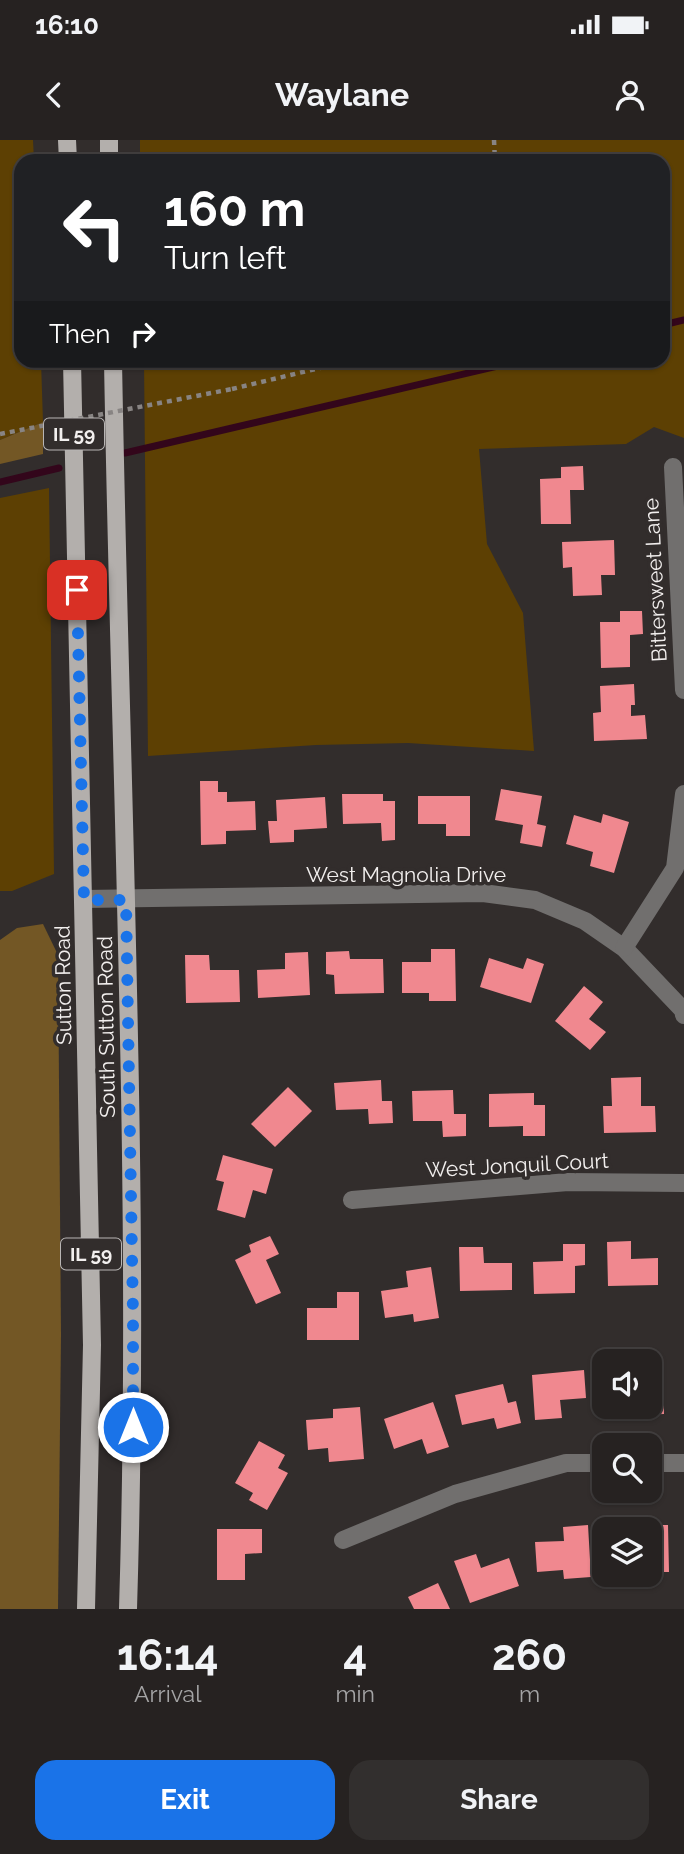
<!DOCTYPE html>
<html lang="en">
<head>
<meta charset="utf-8">
<style>
  :root { --surface:#262221; --page:#322f2e; --text:#f1f3f6; --muted:#a4a4a5; --line:#423f3f; --accent:#1a73e8 }
  body { margin:0; font-family:Raleway,sans-serif; background:var(--page); color:var(--text); height:100vh; display:flex; flex-direction:column; font-size:26px; white-space:nowrap }
  * { box-sizing:border-box; margin:0 }
  p { font-size:23px; color:var(--muted) }
  .icon { flex:none; width:38px; height:38px; fill:none; stroke:currentColor; stroke-width:2; stroke-linecap:round; stroke-linejoin:round }
  .map { position:relative; height:1469px; overflow:hidden }
  .details { display:flex; flex-direction:column; background:var(--surface); flex:1 }
  .details>* { flex:none }
  .top-card { position:absolute; left:14px; top:14px; width:656px; height:214px; border-radius:21px; box-shadow:0 2px 5px #0004,0 0 0 2px var(--line); background:#202124; color:#fff; overflow:hidden }
  .controls { position:absolute; left:592px; top:1209px; display:grid; gap:14px }
  .controls a { display:grid; place-items:center; width:70px; height:70px; border-radius:14px; background:var(--surface); box-shadow:0 2px 5px #0004,0 0 0 2px var(--line); font-size:35px }
  .pin { position:absolute; display:grid; place-items:center; width:60px; height:60px; color:#fff; margin:-30px; border-radius:14px; box-shadow:0 4px 10px #0006 }
  .me { position:absolute; width:77px; margin:-38px; rotate:0deg; stroke-linejoin:round; filter:drop-shadow(0 0 5px #0008) }
  .turn { display:flex; align-items:center; gap:24px; height:147px; padding:0 35px; font-size:32px }
  .turn .icon { width:91px; height:91px; stroke-width:2.5 }
  .turn b { display:block; font-size:49px; line-height:60px }
  .then { display:flex; align-items:center; height:66px; padding:0 35px; background:#0003; gap:14px; font-size:26px }
  .eta { display:flex; justify-content:space-evenly; align-items:center; height:119px; text-align:center }
  .eta b { font-size:42px; font-weight:700; line-height:49px }
  .primary-button { display:flex; gap:14px; margin-top:auto; padding:14px 35px }
  .primary-button a { flex:1; height:80px; border-radius:21px; background:var(--accent); color:#fff; font-size:28px; font-weight:700; line-height:80px; text-align:center }
  .primary-button a+a { background:var(--page); color:var(--text) }
  .status { display:flex; justify-content:space-between; align-items:center; height:49px; padding:0 35px; background:var(--surface); direction:ltr }
  .status svg { height:19px; fill:currentColor }
  header { display:flex; justify-content:space-between; align-items:center; height:91px; padding:0 35px; background:var(--surface); font-size:32px; font-weight:700 }
  .map>svg:first-child { display:block }
  .green { fill:#5d4003 }
  .forest { fill:#735725 }
  .lines { fill:none; stroke-linecap:round; stroke-linejoin:round }
  .stream { stroke:#33061b; stroke-width:7 }
  .building { fill:#f0888f }
  .path { stroke:#888483; stroke-width:4.5; stroke-dasharray:5 5; stroke-linecap:butt }
  .street { stroke:#716f6e; stroke-width:18 }
  .primary { stroke:#b3afac; stroke-width:18 }
  .path-bridge { stroke:#888483; stroke-width:4.5; stroke-dasharray:5 5; stroke-linecap:butt }
  .route { stroke:#1a73e8; stroke-width:12; stroke-dasharray:0 21.6 }
  .labels { text-anchor:middle; dominant-baseline:central; stroke-width:7; stroke-linejoin:round; paint-order:stroke }
  .shield { fill:#322d2c; stroke:#b8b5b4; stroke-width:2 }
  .shield-label { font-size:19px; font-weight:bold; fill:#f2efee }
  .street-label { font-size:21px; fill:#f2efee; stroke:#322d2c }
</style>
</head>
<body>
<div class="status"><b>16:10</b><svg viewBox="0 0 49 12"><path d="M0 12V9h3v3zM5 12V6h3v6zM10 12V3h3v9zM15 12V0h3v12zM26 1h20v11H26zM47 4h2v5h-2z"/></svg></div>
<header><svg class="icon" aria-label="back" viewBox="0 0 24 24"><path d="M15 5l-7 7 7 7"/></svg>Waylane<svg class="icon" aria-label="person" viewBox="0 0 24 24"><circle cx="12" cy="8" r="4"/><path d="M4 21q1-7 8-7t8 7"/></svg></header>
<div class="map">
<svg width="684" height="1469" viewBox="0 0 684 1469">
  <rect width="100%" height="100%" fill="#322d2c"/>
  <g class="green">
    <path d="M0,0H33L34,21H21V220L41,221L43,282L0,300Z"/>
    <path d="M140,0H684V298L654,287L626,304L479,309L487,404L523,473L534,611L408,603L316,605L148,616L144,221L663,220V21H140Z"/>
    <path d="M49,348L54,734L12,751H0V358Z"/>
  </g>
  <g class="forest">
    <path d="M43,282V314L0,324V300Z"/>
    <path d="M43,784L58,815L61,1195L58,1469H0V800L17,788Z"/>
  </g>
  <g class="lines">
    <g class="stream">
      <path d="M663,185L684,180"/>
      <path d="M125,313L524,220"/>
      <path d="M0,342L59,328"/>
    </g>
  </g>
  <g class="building">
    <path d="M583,326L584,350H570L571,384H541L540,339L561,338V327Z"/>
    <path d="M614,400L615,435H601L602,455L573,456L572,427L563,428L562,402Z"/>
    <path d="M620,471H642L643,494L630,495V527L601,528L600,482H620Z"/>
    <path d="M634,544L635,565H631V576L645,575L647,599L594,601L593,573L601,572L600,546Z"/>
    <path d="M200,641H218V652H227V662L255,661L256,690L226,691V704L201,705Z"/>
    <path d="M501,649L542,656L537,684L546,686L542,707L520,703L523,685L495,680Z"/>
    <path d="M342,654H383V661H395V700L382,701L381,683L343,684Z"/>
    <path d="M418,656H470V696H446V684H418Z"/>
    <path d="M325,657L327,688L294,690V702L270,703L268,681H277L276,660Z"/>
    <path d="M603,674L629,682L614,733L590,726L593,712L566,704L574,675L601,683Z"/>
    <path d="M431,809H455L456,861H429V853H402V822H431Z"/>
    <path d="M349,811L350,819H383L384,853L335,854L334,835L326,834V812Z"/>
    <path d="M308,812L310,855L258,858L257,830L285,829V813Z"/>
    <path d="M185,815H209L210,830H239L240,862L186,863Z"/>
    <path d="M489,818L523,829L527,818L544,824L531,863L480,847Z"/>
    <path d="M584,846L603,862L589,879L606,892L590,910L555,881Z"/>
    <path d="M641,937V966H655L656,992L604,993L603,966H612L611,938Z"/>
    <path d="M381,940L382,961H392L393,983L369,984L368,969L336,970L334,943Z"/>
    <path d="M288,947L312,971L275,1007L251,984Z"/>
    <path d="M453,950L454,974H466V996L443,997L442,981H413L412,951Z"/>
    <path d="M534,953V965H545V996H523V986L489,987V954Z"/>
    <path d="M223,1015L273,1029L266,1054L253,1050L245,1078L217,1070L224,1042L216,1040Z"/>
    <path d="M270,1096L279,1114L266,1120L281,1153L256,1164L235,1120L251,1112L249,1105Z"/>
    <path d="M631,1101V1119L658,1118V1145L608,1146L607,1102Z"/>
    <path d="M563,1104H585V1125L575,1126V1153L534,1154L533,1122L563,1121Z"/>
    <path d="M459,1107H483L484,1123H512V1150L460,1151Z"/>
    <path d="M431,1127L439,1178L414,1182L413,1174L385,1178L381,1151L408,1147L406,1131Z"/>
    <path d="M337,1152H359V1200H307V1168H337Z"/>
    <path d="M649,1222H663L664,1274L639,1275V1267H649Z"/>
    <path d="M584,1230L586,1258L560,1260L562,1278L535,1280L532,1235Z"/>
    <path d="M503,1244L508,1263L516,1261L521,1283L497,1289L494,1278L462,1285L455,1255Z"/>
    <path d="M433,1262L449,1307L427,1314L422,1299L394,1309L384,1279Z"/>
    <path d="M360,1267L364,1319L329,1322L328,1308L308,1310L306,1280L333,1278V1269Z"/>
    <path d="M259,1301L285,1315L278,1328L288,1333L267,1370L249,1360L253,1353L235,1343Z"/>
    <path d="M588,1385L591,1437L564,1439L563,1430L537,1432L535,1402L564,1401L563,1387Z"/>
    <path d="M645,1385H668L669,1432H649V1390H645Z"/>
    <path d="M217,1389H262V1413L245,1414V1440H217Z"/>
    <path d="M476,1414L481,1428L509,1418L519,1446L470,1463L454,1421Z"/>
    <path d="M438,1443L450,1469H414L408,1457Z"/>
  </g>
  <g class="lines">
    <g class="path">
      <path d="M494,0L495,21"/>
      <path d="M232,249L353,220"/>
    </g>
    <g class="street">
      <path d="M673,327L684,550"/>
      <path d="M84,759L483,753L535,760L585,781L624,808L683,870L684,875"/>
      <path d="M624,808L675,728L684,654"/>
      <path d="M352,1060L568,1042L684,1043"/>
      <path d="M649,1323H684"/>
      <path d="M343,1400L455,1354L566,1323H604"/>
    </g>
    <g class="primary">
      <path d="M67,0L68,21"/>
      <path d="M109,0V21"/>
      <path d="M72,220L92,1205L86,1469"/>
      <path d="M113,220C120,637 141,1053 128,1469"/>
    </g>
    <path class="path-bridge" d="M0,294L232,249"/>
  </g>
  <g class="lines">
    <path class="route" d="M77,450L84,760H126L133,1175V1287"/>
  </g>
  <g class="labels">
    <g class="shield">
      <rect x="44" y="278.5" width="60" height="31" rx="5"/>
      <rect x="61" y="1098.5" width="60" height="31" rx="5"/>
    </g>
    <g class="shield-label">
      <text x="74" y="294">IL 59</text>
      <text x="91" y="1114">IL 59</text>
    </g>
    <g class="street-label">
      <text transform="translate(655 440) rotate(-93)">Bittersweet Lane</text>
      <text x="406" y="734">West Magnolia Drive</text>
      <text transform="translate(63 845) rotate(-91)">Sutton Road</text>
      <text transform="translate(106 887) rotate(-91)">South Sutton Road</text>
      <text transform="translate(517 1025) rotate(-3)">West Jonquil Court</text>
    </g>
  </g>
</svg>
<div class="controls">
<a><svg class="icon" aria-label="sound" viewBox="0 0 24 24"><path d="M4 9h4l5-4v14l-5-4H4zM17 9q2 3 0 6"/></svg></a>
<a><svg class="icon" aria-label="search" viewBox="0 0 24 24"><circle cx="10" cy="10" r="6"/><path d="M15 15l6 6"/></svg></a>
<a><svg class="icon" aria-label="layers" viewBox="0 0 24 24"><path d="M12 4l9 5-9 5-9-5zM3 14l9 5 9-5"/></svg></a>
</div>
<div class="pin" style="left:77px;top:450px;background:#d93025"><svg class="icon" aria-label="arrive" viewBox="0 0 24 24"><path d="M6 21V4h12l-3 4 3 4H6"/></svg></div>
<svg class="me" style="left:133px;top:1287px" viewBox="-20 -20 40 40"><circle r="17" fill="#1a73e8" stroke="#fff" stroke-width="3"/><path d="M0-11L8 9 0 5-8 9z" fill="#fff"/></svg>
<div class="top-card">
<div class="turn"><svg class="icon" aria-label="left" viewBox="0 0 24 24"><path d="M17 20v-9H6M10 6l-5 5 5 5"/></svg><div><b>160 m</b>Turn left</div></div>
<div class="then">Then<svg class="icon" aria-label="right" viewBox="0 0 24 24"><path d="M7 20v-9h11M14 6l5 5-5 5"/></svg></div>
</div>
</div>
<section class="details">
<div class="eta">
<div><b>16:14</b><p>Arrival</p></div>
<div><b>4</b><p>min</p></div>
<div><b>260</b><p>m</p></div>
</div>
<div class="primary-button"><a>Exit</a><a>Share</a></div>
</section>
</body>
</html>
